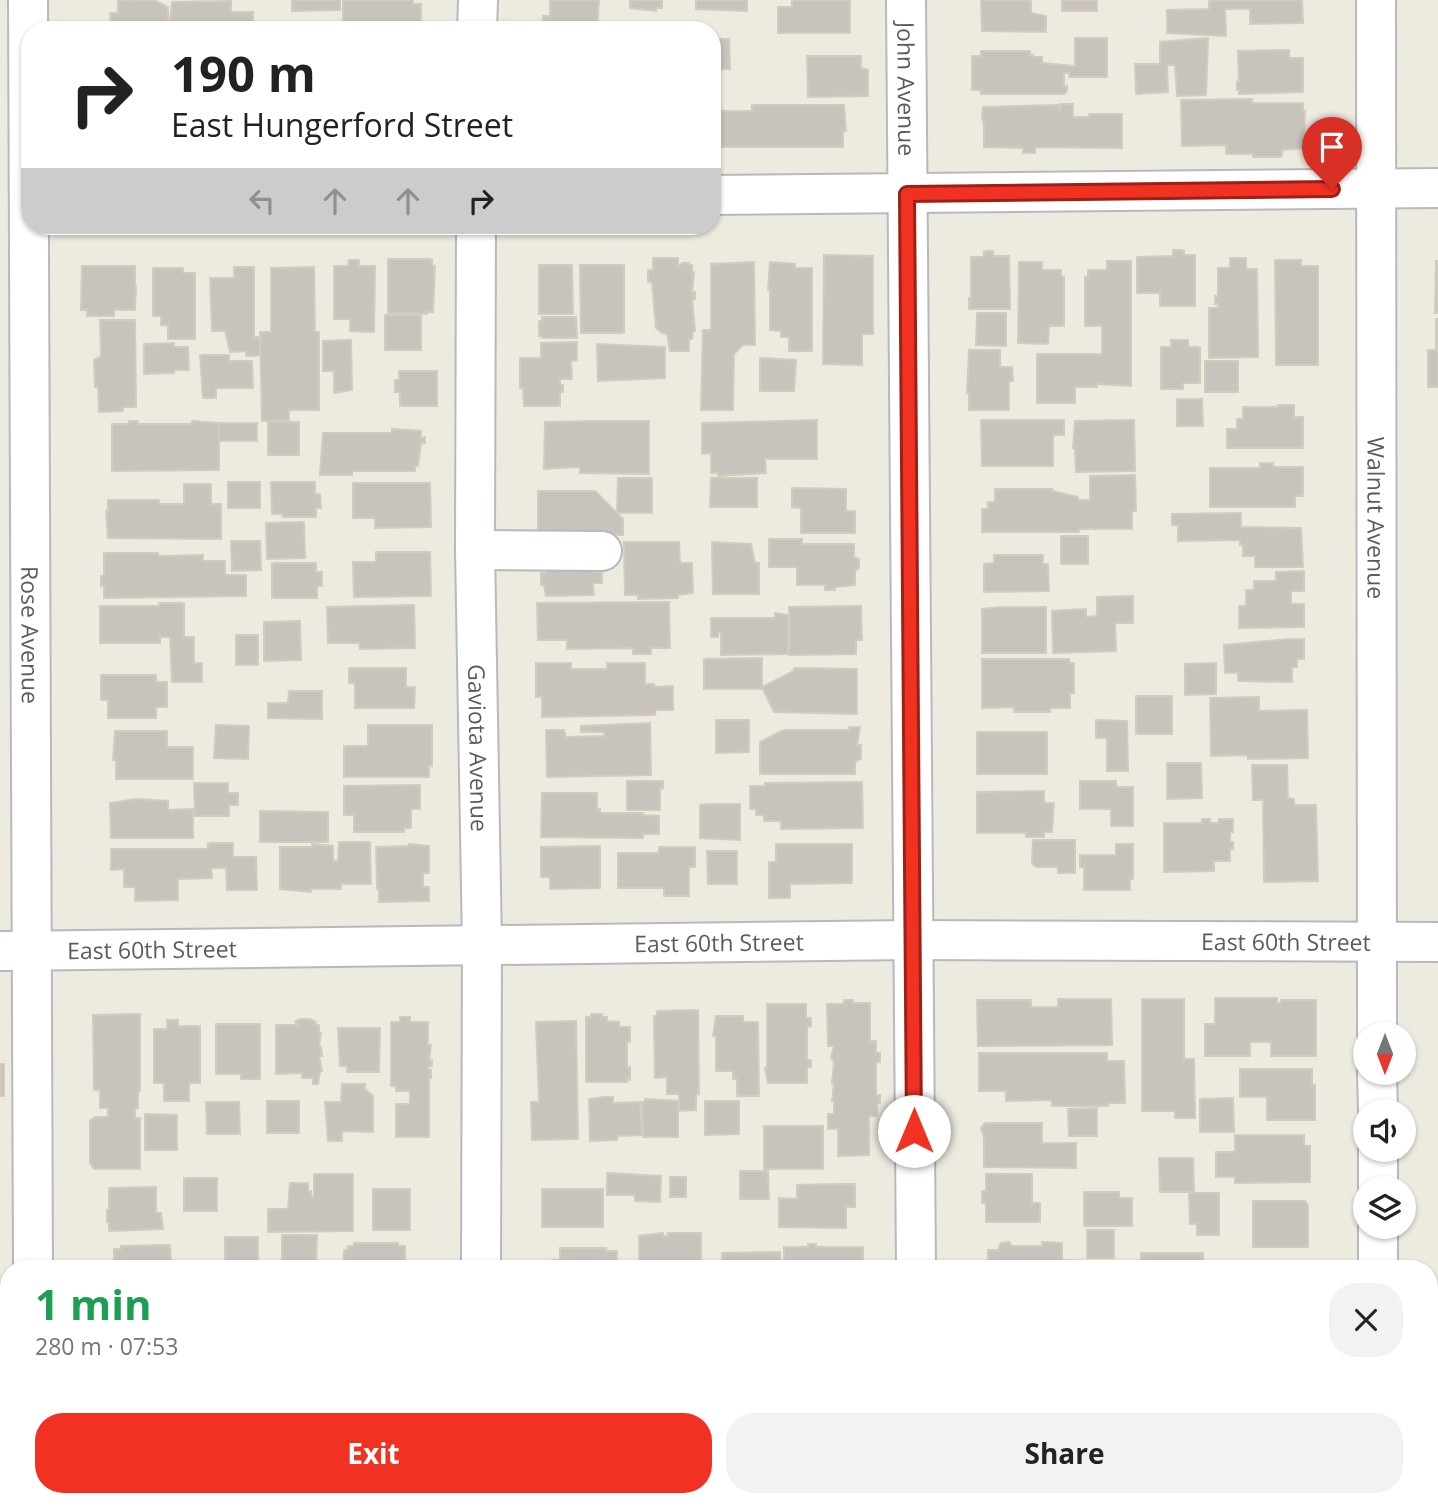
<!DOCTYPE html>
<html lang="en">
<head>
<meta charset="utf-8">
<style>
  :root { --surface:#fff; --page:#f2f2f2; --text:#222; --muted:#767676; --accent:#f13222 }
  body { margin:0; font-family:"Open Sans",sans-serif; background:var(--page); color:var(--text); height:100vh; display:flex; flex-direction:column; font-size:26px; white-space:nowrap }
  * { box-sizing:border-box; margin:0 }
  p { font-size:23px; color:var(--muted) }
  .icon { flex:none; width:38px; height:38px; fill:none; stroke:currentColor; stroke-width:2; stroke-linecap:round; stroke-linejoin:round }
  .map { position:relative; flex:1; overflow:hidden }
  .details { position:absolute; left:0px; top:1260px; width:1438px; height:247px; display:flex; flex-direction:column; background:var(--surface); border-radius:28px 28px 0 0; box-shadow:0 2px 5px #0004 }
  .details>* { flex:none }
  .hud { position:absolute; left:21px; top:21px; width:700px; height:214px; border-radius:28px; box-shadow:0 2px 5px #0004; background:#fff; color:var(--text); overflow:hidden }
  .needle { width:46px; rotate:180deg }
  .buttons { position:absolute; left:1353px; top:1022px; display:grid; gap:14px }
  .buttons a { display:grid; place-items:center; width:63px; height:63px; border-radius:50%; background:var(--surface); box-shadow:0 2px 5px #0004; font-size:35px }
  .pin { position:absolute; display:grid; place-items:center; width:60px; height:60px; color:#fff; margin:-72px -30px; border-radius:50% 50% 50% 0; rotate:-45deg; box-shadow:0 0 7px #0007 }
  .pin .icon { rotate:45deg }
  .me { position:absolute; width:77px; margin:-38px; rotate:0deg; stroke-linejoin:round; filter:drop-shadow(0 0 5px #0008) }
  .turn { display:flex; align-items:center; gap:24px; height:147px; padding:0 35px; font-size:32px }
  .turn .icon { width:91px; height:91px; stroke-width:2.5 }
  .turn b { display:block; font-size:49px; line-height:60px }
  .lanes { display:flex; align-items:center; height:66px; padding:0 35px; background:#0003; justify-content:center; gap:35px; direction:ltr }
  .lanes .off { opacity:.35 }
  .round { display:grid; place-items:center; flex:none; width:74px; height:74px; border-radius:28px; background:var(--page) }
  .overview { display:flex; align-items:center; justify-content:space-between; height:119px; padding:0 35px }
  h1 { font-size:42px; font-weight:700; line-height:52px; color:#1e9e55 }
  .action { display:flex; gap:14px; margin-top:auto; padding:14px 35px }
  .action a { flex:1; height:80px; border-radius:28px; background:var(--accent); color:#fff; font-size:28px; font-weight:700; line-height:80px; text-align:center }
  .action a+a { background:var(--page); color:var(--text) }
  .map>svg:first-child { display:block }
  .building { fill:#c8c4bd; stroke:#d2ccbe; stroke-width:2 }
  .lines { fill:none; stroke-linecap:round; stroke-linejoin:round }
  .minor-casing { stroke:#b6b9be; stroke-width:42 }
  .minor { stroke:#fff; stroke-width:38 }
  .route-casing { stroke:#9d2016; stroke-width:18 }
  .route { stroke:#f13222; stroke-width:12 }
  .labels { text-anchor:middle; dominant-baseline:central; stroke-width:5; stroke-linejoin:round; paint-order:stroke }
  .street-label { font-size:23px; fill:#595d62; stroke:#fff }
</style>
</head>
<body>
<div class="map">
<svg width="1438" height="1506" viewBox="0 0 1438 1506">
  <rect width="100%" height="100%" fill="#edeae0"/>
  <g class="building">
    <path d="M154,0L168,7V30H118V25H111L110,13H118V1Z"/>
    <path d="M292,0H340V10L292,11Z"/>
    <path d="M343,0H413V4H421V30H343Z"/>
    <path d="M550,0H599L597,30H543V16H550Z"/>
    <path d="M630,0H662V8H656V11L630,8Z"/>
    <path d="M696,0H747V11L696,9Z"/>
    <path d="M792,0H850V33H778V7H792Z"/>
    <path d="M981,0H1031V13L1046,16V32L982,31Z"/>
    <rect x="1062" y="0" width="35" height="11"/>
    <path d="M1209,0H1302L1303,23L1250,24V9H1225L1226,36L1167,33V10L1209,9Z"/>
    <path d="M231,1V12H253V30H169L172,2Z"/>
    <path d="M1075,38H1107V77H1069V73H1064V86H1067V91L1064,94H981V90H972V56H981V51H1030V55H1033V57H1042V63L1075,66Z"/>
    <path d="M1208,38L1206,95L1177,96L1175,65H1167L1168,92L1136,94L1135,64H1160V42Z"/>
    <path d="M712,39H729L730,69H712Z"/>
    <path d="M1289,50V58H1303V92L1239,94V90H1237V82H1239L1238,51Z"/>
    <path d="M807,56H861V68L868,70V96L808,97Z"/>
    <path d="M1252,99V103H1303V111H1305L1304,148L1283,150L1281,157H1253V154H1226V145L1182,146L1181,100Z"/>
    <path d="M1060,104H1073V117H1089V114H1122V148L1035,147V153H1023V148L984,147V124L982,118L983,107L1058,105L1060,112Z"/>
    <path d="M752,105H844L846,131H843V147H721V111H752Z"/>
    <path d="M1173,250H1184V255H1195V306H1160V293H1137V257L1173,256Z"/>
    <path d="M984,251H993V256H1009L1010,309H969V298H971V257H984Z"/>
    <path d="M824,255L873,256V334H862V365L823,364Z"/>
    <path d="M653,258H678V265H681L682,263H689V265H692V272H694L692,292H695V299H692L695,331H693L692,339H689V351H670L667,334L662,333L656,328L652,282H648V270H653Z"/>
    <path d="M1230,258H1246V269H1257L1258,357L1209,358V308H1218V304H1215V296H1218V268H1230Z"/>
    <path d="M388,259H432V266H435L433,312H427V314L388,313Z"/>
    <path d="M349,260H359V266H375L374,332L350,331V319H334V266H348Z"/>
    <path d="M1275,260H1301V266H1318V365H1276Z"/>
    <path d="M1107,261H1131V386L1097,384V387H1075V403H1037V354H1102V326H1085V277H1088V270H1107Z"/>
    <path d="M1436,261H1438V313H1435Z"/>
    <path d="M754,262L755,345H743L734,354L733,410H701L703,330H711V264Z"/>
    <path d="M770,262L795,264V268H812V351H789V337H781V331L770,330V290H768Z"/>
    <path d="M1019,262H1042V270H1061V277H1064V326H1049L1048,344L1018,343Z"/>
    <path d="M539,265H572L573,314H539Z"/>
    <path d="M580,265H624V333H581Z"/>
    <path d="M82,266H135V286H136L135,310H114V316H87V310H81Z"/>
    <path d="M234,267H254V337H260V355L254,356H246V351L230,352L225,331H212L210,278H234Z"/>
    <path d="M314,267L315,332H319V410H289V421H262L260,332H271V268Z"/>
    <path d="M153,268H183V273H195V339H168V325H161V316H153Z"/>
    <path d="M977,313H1006V346L976,345Z"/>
    <rect x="385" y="315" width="36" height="35"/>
    <path d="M542,317H576L577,338H542V336H539V321H542Z"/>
    <path d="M1436,319H1438V387H1428V350H1436Z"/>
    <path d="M100,320H135L136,407H123V411L99,412L98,387H95L94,360L101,356Z"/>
    <path d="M351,340L352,390L334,393V371H323V341Z"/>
    <path d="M1171,340H1188V347H1200V383H1183V389H1161V347H1171Z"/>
    <path d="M577,342V360L571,361L572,379H560V385H563V392H560V406H524L523,388H520V358H541V343Z"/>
    <path d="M174,343V347H188L189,370H174V373L144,374V344Z"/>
    <path d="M597,344L665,347V378L598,381Z"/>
    <path d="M969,350H1000V367H1012L1013,381H1009V410H969V393H967Z"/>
    <path d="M200,355H229V361H252L253,388H216V398H203Z"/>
    <path d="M760,358L796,360L794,391H760Z"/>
    <rect x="1205" y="361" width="33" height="31"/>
    <path d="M399,371H437V406H400V392H395V380H399Z"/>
    <path d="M1177,399H1202L1203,426H1177Z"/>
    <path d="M1278,405H1294V417H1303V448H1227V429H1237V419H1243V407H1278Z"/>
    <path d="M817,420V459H765L766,473L718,476V473H711V453L702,454V423Z"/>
    <path d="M981,420H1064V435H1053V466H982Z"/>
    <path d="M1134,420L1135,471L1076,472L1075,448H1073L1075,421Z"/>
    <path d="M129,421H138V424H192V421L219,423V470L112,471V424H129Z"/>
    <path d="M601,421H649V474L580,473V467L544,469L545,422Z"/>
    <rect x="268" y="422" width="31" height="33"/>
    <rect x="219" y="423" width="38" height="18"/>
    <path d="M392,429L421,431V438L425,437V443H421L418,466H415V471H352V475H320L323,433H392Z"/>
    <path d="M1260,463H1273V467H1303V496H1295V507H1210V468H1260Z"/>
    <path d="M1135,475L1136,511H1132V529H1079V532H982V509H988V502H995V489H1052V491L1078,497V500H1090V476Z"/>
    <path d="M618,478H652V513H617Z"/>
    <path d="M711,478H757V507H710Z"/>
    <rect x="228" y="482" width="32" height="26"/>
    <path d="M271,482H315V494H320L321,508H316V517H283V514H272Z"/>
    <path d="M353,483H430L431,527L375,528V518H353Z"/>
    <path d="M184,484H211V504H221V539L108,538L106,511H108V500H159V504H184Z"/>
    <path d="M792,488L846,489V511H855V533H801V508L792,507Z"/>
    <path d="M538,491H595L623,519V535L538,534Z"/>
    <path d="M1241,513V527L1301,528L1303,567H1255V556H1243V545H1240V540L1178,541V525H1172V514Z"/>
    <path d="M304,522L305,558L267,559L266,523Z"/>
    <rect x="1061" y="536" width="27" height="28"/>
    <path d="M769,539H802V544H854V557L859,559V568L855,571V585L835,587V590H825V585H797V567H769Z"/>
    <path d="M231,541H260L261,570L232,571Z"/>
    <path d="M624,542H679L680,563H692L693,593L678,595V598L638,599V595H625Z"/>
    <path d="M712,542L751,544L755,563H759V594H713Z"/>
    <path d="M376,552H430L431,596L354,597L353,562H376Z"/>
    <path d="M104,553H158V556L203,555V561H225V575H246V596L104,598V586H101V576H104Z"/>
    <path d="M994,555H1043V564H1048L1049,591L984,592V564L994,563Z"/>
    <path d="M272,563H316V572H322V586H317V598H272Z"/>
    <path d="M546,563L594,564V572H602V583H593L594,595L546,596L544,585H541V573H546Z"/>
    <path d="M1304,571V591H1291V604H1304V627L1239,628V606H1246V590H1254V581H1276V572Z"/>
    <path d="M1133,596V623H1115L1116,651L1053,653L1052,611L1086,609V617L1097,616V597Z"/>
    <path d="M669,602L670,648H651V654H633V648L567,649V640H538L537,603Z"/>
    <path d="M159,603H184V637H194V663H202V682H172L170,637H160V643H100V606H159Z"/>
    <path d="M414,605L415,648L360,649L359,643H328L327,607Z"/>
    <path d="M861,606L862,640H856V654L789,655V607Z"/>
    <path d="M1001,607H1046V653H982V609Z"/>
    <path d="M775,613L788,615V654L721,655V632H718V637H711V618H775Z"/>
    <path d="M300,621L301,660L264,661V622Z"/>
    <rect x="236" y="635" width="22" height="30"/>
    <path d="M1289,639H1304V659H1297V667H1292V682L1238,681V673H1225L1224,645Z"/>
    <path d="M762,658V689H704V659Z"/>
    <path d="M982,659H1069V663H1074V693H1070V708H1050V712H1014V707L982,708Z"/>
    <path d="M536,663H571V669H607V663H645V684H654L655,687L673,686V710H656L655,715L542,717V697H536Z"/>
    <path d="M1216,663V694L1185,695V664Z"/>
    <path d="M349,668H406V687H415L414,708H355V683H349Z"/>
    <path d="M794,668L857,669V714L774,712L762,687L794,671Z"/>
    <path d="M101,675H156V682H167V707H156V718H108V700H101Z"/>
    <path d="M289,691H322V719L268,718V703H288Z"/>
    <rect x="1136" y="696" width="36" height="38"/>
    <path d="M1259,697V711L1307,710L1308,758L1248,759V755L1211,756L1210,698Z"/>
    <path d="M716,720H749V752L716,753Z"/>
    <path d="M1096,720L1127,721L1128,771H1107V738H1096Z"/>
    <path d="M650,723L651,775L547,777L546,730H564L566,737L604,736V732H581V726Z"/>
    <path d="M216,725L249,726L248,759L214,758Z"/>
    <path d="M368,725H432V766H429V777H344V746H368Z"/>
    <path d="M849,727H860L857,745H861V759L855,762V774H760V742L783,730H849Z"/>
    <path d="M115,731H167V747H193V779H116V760H113Z"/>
    <rect x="977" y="732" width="70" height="42"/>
    <path d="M1167,763H1201L1202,798L1167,799Z"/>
    <path d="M1252,765H1287L1288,798L1294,799V805H1316L1318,881L1264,882L1263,800H1253Z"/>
    <path d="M627,781H663V788H660V810H627Z"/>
    <path d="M1080,781H1116V787H1133V826H1111V809H1080Z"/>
    <path d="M862,782L863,828L781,829V821H764V815H756V809H750V786H765V783Z"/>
    <path d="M194,783H228V793H238V805H229V816H195Z"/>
    <path d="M420,785V809H411V828H404V832H354V815H344V786Z"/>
    <path d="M1044,791V803H1054L1052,832H1044V837H1026V833H977V792Z"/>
    <path d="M542,793H597V809H600V813H643L642,815L659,816V834H643V838L541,837Z"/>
    <path d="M136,799L168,801V810L193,809V838H111L110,803Z"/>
    <path d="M707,804H740V840L700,838V805Z"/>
    <path d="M260,811L328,812V842H260Z"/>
    <path d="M1202,819H1210V823H1219V819H1233V832H1230V842H1233V849H1230V861H1214V871L1164,872V823H1202Z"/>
    <path d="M1033,840H1075V873H1058V867H1037L1032,864Z"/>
    <path d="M339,842H370L371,884H341V889H311V892L280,889V847H312V844L333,846V861H338Z"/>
    <path d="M208,843H233V857H256L257,890H227L226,868H211L212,878L178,879V900L135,901V887H124V869L111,870V849H208Z"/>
    <path d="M409,844L429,846V873H423V887H429V901L379,902V889H377L376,847L409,846Z"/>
    <path d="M776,844H852V883L790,884V898H769V862H776Z"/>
    <path d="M1116,844H1133V879H1130V890H1084V867H1080V855H1116Z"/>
    <path d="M600,846V888L550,889V877H541V847Z"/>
    <path d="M659,847H695V867H689V896H664V888H618V853H659Z"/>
    <path d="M707,851H737V884H708Z"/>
    <path d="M1215,998H1277V1003H1281V1000H1316V1056H1271V1042H1250V1056H1205V1024H1215Z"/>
    <path d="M1058,999H1111L1112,1045L978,1046L977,1000H1031V1007H1058Z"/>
    <path d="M1142,999H1184V1059H1194L1195,1118H1175V1111H1142Z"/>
    <path d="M844,1000H853V1003H870V1041H876V1053H880V1062H876V1095H880V1103H877V1116H869V1155L838,1156V1129H828V1114H834V1101H832L834,1083H832L834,1062L831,1058L834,1046H828L827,1004H844Z"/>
    <path d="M767,1004H806V1018H811V1026L807,1027V1060H811V1067H807V1083H768L765,1068H767Z"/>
    <path d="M698,1010L699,1094H696V1110L679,1111V1094H667V1077L655,1078L654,1016H657V1011Z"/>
    <path d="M140,1014V1091H138V1108H135V1118H140V1169H94L90,1163V1121L95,1117H108V1108H100V1090H94L93,1015Z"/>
    <path d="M591,1014H602V1017H607V1021L619,1022V1027H630V1042H627V1067H630V1080L627,1079V1082H586V1017H591Z"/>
    <path d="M716,1016H743V1022H758L759,1096H737V1079H733V1071H716V1036H713Z"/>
    <path d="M400,1017H410V1022H428V1045H431L429,1060H432V1066H428V1070H431V1078H429V1137H396V1104H410V1091H396V1086H391V1022H400Z"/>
    <path d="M300,1019H310L316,1022L314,1025H319V1033H321L319,1047H321L322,1056H319L322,1071H320L318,1084H313V1078H302V1073L276,1074V1025H298L295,1022Z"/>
    <path d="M167,1020H178V1026H200V1083H189V1101H164V1083H154V1029H167Z"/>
    <path d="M576,1021L578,1139L532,1140L531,1102H539L536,1022Z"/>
    <path d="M216,1024H260V1079H241V1074H216Z"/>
    <path d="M338,1028H380L379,1072H347V1066H340Z"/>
    <path d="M979,1053H1107V1061H1124L1125,1103H1108V1106H1052V1100L1006,1101V1091H979Z"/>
    <rect x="0" y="1064" width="4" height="32"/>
    <path d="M1240,1069H1312V1085H1315V1120H1267V1097H1240Z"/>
    <path d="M342,1084H365V1089L373,1096V1132L342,1131V1141H328L325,1102H341Z"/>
    <path d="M604,1097H613V1103L640,1102L642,1135L617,1136V1140L590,1141L589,1099Z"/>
    <path d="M1233,1098L1234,1132H1200V1099Z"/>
    <path d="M645,1099L678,1101V1137H643L642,1102H645Z"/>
    <rect x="267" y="1101" width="32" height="32"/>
    <path d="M705,1101H739V1134L705,1135Z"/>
    <path d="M206,1102H239L240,1134H207Z"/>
    <path d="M1097,1108V1136H1069L1068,1109Z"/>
    <path d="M145,1114L177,1115V1150H145Z"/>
    <path d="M985,1123H1042V1143H1076V1168L984,1167V1137L981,1128Z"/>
    <rect x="764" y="1126" width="59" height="43"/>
    <path d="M1235,1135H1304V1146H1310V1182L1235,1183V1177H1216V1152H1235Z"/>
    <path d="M1159,1158H1193L1194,1192H1160Z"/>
    <path d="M740,1171H768L769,1199H740Z"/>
    <path d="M607,1173L661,1176L660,1202L635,1201V1195H607Z"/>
    <path d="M314,1174H353V1231L268,1232V1209H288L290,1183H308V1191H311V1197H314Z"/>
    <path d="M986,1174H1032V1203H1040V1222H986V1203H982V1191H986Z"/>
    <rect x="670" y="1177" width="16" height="20"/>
    <rect x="184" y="1178" width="33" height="33"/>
    <path d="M835,1184H855V1207H846V1228L779,1227V1198L797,1199V1185Z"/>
    <path d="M156,1187V1213H161L163,1229L109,1231V1222H107V1210H109V1188Z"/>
    <rect x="373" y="1189" width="37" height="41"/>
    <rect x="542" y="1189" width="61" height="38"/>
    <path d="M1084,1192H1119V1198H1132V1226H1084Z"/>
    <path d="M1189,1193H1219V1235H1197V1224H1190Z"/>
    <path d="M1253,1201H1305L1308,1205V1247H1253Z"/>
    <rect x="1087" y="1230" width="27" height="28"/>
    <path d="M663,1233V1236H668V1233H701V1264L669,1265V1262L639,1263V1236Z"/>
    <path d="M282,1235H317L316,1265H311V1269H287V1266H282Z"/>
    <rect x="225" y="1237" width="33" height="31"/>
    <path d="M1009,1242L1012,1246H1042V1242L1062,1243V1260L1082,1261V1269H988V1250H998L1001,1243Z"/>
    <path d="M354,1243H398V1246H405V1264H415V1269H343L344,1250H348V1246H354Z"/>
    <path d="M808,1244H816V1247H863V1269H784V1247H808Z"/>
    <path d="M170,1245L171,1261H194V1269H107L114,1268V1249H121V1246Z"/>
    <path d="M560,1248H606V1251H617V1262H645V1269H552V1260H560Z"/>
    <path d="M780,1252L781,1265H776V1269H723L722,1253Z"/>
    <path d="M1141,1253H1203V1269H1169V1261H1141Z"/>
    <path d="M1301,1264V1269H1239V1265Z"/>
    <rect x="106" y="1498" width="146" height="8"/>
    <rect x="268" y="1498" width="42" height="8"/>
    <path d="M418,1498V1506H340V1499H334Z"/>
    <path d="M550,1498H662V1501H649V1506H553V1504H550Z"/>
    <path d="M735,1498H769V1504L735,1505Z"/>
    <rect x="803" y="1498" width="54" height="8"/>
    <path d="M990,1498H1056V1504H1068V1506H984V1500H990Z"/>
    <rect x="1200" y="1498" width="27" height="8"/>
  </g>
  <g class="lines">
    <g class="minor-casing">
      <g id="minor">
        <path id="s1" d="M28,0L33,1269"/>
        <path id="s2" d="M906,0L916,1269"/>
        <path id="s3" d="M1376,0L1377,1034"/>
        <path d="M477,30L478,0"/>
        <path d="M712,195L1438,188"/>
        <path id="s4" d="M476,226L475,550L482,944L481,1269"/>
        <path d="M475,550L602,551"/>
        <path id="s5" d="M0,951L913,940L1438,942"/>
        <path d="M1377,1073L1378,1111"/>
        <path d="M1378,1150V1188"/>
        <path d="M1378,1227V1269"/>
        <path d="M34,1498V1506"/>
        <path d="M917,1498V1506"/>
        <path d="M1379,1498V1506"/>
        <path d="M481,1506V1498"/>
      </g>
    </g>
    <use href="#minor" class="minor"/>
  </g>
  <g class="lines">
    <g class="route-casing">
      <path id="route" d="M914,1131L907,194L1332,189"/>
    </g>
    <use href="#route" class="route"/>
  </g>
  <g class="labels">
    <g class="street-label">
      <text stroke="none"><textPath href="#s2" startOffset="89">John Avenue</textPath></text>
      <text stroke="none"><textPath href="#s3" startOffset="518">Walnut Avenue</textPath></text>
      <text stroke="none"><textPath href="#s1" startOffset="635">Rose Avenue</textPath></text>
      <text stroke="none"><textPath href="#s4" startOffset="522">Gaviota Avenue</textPath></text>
      <text stroke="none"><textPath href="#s5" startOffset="719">East 60th Street</textPath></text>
      <text stroke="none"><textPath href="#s5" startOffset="1286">East 60th Street</textPath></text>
      <text stroke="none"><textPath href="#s5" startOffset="152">East 60th Street</textPath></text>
    </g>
  </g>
</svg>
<div class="buttons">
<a><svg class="needle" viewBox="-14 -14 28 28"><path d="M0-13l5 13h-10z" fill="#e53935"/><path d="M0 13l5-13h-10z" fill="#767676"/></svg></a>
<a><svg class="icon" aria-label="sound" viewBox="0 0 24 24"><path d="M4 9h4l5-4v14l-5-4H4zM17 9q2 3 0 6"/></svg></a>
<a><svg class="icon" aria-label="layers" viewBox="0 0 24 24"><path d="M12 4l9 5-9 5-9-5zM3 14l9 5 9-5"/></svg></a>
</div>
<div class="pin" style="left:1332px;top:189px;background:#d93025"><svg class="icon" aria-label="arrive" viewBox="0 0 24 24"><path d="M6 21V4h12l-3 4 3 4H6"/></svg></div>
<svg class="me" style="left:914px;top:1131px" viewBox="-20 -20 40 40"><circle r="19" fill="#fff"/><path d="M0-13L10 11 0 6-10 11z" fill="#f13222"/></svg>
<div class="hud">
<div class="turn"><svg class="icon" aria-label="right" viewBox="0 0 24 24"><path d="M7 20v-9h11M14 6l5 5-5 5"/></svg><div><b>190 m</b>East Hungerford Street</div></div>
<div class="lanes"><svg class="icon off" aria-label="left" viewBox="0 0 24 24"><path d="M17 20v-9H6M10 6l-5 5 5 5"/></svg><svg class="icon off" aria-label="ahead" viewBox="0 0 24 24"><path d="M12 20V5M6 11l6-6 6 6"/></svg><svg class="icon off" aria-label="ahead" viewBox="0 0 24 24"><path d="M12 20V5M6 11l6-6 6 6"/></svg><svg class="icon" aria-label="right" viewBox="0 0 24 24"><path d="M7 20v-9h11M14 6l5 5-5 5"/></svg></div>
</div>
<section class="details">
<div class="overview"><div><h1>1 min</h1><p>280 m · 07:53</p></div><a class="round"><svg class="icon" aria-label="close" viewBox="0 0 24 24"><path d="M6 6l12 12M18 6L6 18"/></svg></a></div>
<div class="action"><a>Exit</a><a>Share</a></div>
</section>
</div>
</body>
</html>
